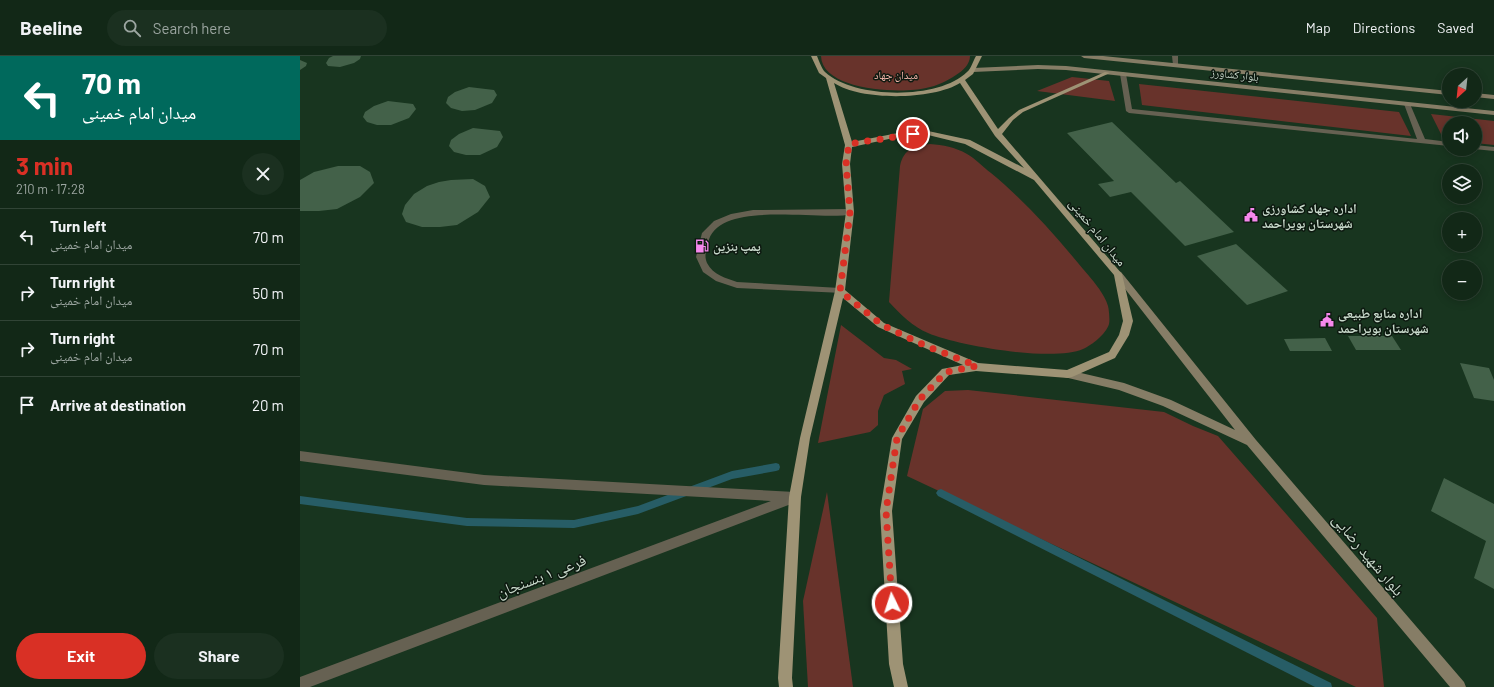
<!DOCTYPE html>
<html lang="en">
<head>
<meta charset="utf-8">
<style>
  :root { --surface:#122817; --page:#1b3020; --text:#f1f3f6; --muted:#9ca6a1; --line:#314436; --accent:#d93025 }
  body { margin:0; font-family:Barlow,"Noto Naskh Arabic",sans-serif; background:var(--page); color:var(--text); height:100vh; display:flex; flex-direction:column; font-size:15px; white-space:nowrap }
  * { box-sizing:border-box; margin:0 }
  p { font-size:13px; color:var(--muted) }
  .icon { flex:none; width:22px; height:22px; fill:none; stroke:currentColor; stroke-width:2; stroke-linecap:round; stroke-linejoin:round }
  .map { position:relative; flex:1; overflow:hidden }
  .details { display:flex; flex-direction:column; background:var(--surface); width:300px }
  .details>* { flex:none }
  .hud { background:#00695c; color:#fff; overflow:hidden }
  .needle { width:26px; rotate:207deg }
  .buttons { position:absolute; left:1142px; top:12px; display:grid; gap:8px }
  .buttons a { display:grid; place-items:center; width:40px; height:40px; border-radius:50%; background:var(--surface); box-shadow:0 2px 10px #0003,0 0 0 1px var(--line); font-size:20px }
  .pin { position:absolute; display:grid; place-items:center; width:34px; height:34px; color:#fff; margin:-17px; border:2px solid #fff; border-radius:50%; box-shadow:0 1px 4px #0007 }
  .me { position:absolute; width:44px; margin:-22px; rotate:356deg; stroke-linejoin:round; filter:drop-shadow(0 0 3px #0008) }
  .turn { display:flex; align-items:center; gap:14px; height:84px; padding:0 16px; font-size:18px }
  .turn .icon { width:52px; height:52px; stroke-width:2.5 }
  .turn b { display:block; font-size:28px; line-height:34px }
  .round { display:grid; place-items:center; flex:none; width:42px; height:42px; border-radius:21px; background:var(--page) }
  .headline { display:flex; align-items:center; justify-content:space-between; height:68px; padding:0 16px }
  h1 { font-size:24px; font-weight:700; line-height:30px; color:var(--accent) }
  .primary-button { display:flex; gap:8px; margin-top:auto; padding:8px 16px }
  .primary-button a { flex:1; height:46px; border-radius:24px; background:var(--accent); color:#fff; font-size:16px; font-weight:700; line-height:46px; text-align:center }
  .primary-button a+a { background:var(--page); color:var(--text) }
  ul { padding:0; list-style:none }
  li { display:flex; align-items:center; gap:12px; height:56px; padding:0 16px; border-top:1px solid var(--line) }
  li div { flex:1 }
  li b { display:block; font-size:15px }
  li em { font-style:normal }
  header { display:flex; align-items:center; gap:24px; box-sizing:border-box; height:56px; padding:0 20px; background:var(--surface); border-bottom:1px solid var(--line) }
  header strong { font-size:19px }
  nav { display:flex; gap:22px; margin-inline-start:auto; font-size:14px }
  .search { width:280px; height:36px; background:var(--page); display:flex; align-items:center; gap:10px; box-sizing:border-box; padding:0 14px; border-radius:22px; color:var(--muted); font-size:15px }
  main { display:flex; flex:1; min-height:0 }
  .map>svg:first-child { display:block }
  .green { fill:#68332b }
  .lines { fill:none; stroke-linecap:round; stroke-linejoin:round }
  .stream { fill:#275d66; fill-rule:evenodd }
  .building { fill:#436149 }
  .lane { fill:#666152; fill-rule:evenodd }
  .street { fill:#666152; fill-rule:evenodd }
  .secondary { fill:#867d66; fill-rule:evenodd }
  .primary { fill:#9e9375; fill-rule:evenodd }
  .route { stroke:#d93025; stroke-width:7; stroke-dasharray:0 12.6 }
  .labels { text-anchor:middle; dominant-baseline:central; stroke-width:3; stroke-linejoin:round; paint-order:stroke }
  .far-park-label { font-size:11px; fill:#fbbaaf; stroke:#0d1910 }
  .far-street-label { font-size:11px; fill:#c8d9cb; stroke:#0d1910 }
  .poi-label { font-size:13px; font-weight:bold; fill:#c8d9cb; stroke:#0d1910; text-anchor:start }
  .street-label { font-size:13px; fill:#c8d9cb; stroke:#0d1910 }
  .near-street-label { font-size:16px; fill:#c8d9cb; stroke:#0d1910 }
</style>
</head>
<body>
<header>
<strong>Beeline</strong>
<div class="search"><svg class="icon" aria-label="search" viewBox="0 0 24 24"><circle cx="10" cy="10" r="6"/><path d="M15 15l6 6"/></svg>Search here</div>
<nav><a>Map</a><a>Directions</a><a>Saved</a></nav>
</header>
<main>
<section class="details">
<div class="hud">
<div class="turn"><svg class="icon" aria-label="left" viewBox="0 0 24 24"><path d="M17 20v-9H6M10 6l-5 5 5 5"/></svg><div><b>70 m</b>میدان امام خمینی</div></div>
</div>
<div class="headline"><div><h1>3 min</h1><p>210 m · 17:28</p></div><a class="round"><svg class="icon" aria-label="close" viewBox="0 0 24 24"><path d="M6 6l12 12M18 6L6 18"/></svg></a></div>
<ul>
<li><svg class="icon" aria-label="left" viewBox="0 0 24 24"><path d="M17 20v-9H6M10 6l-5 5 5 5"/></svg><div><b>Turn left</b><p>میدان امام خمینی</p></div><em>70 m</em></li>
<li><svg class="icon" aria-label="right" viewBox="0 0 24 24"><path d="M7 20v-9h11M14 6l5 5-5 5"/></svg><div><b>Turn right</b><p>میدان امام خمینی</p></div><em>50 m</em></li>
<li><svg class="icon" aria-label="right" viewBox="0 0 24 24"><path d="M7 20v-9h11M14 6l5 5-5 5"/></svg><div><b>Turn right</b><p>میدان امام خمینی</p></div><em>70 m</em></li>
<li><svg class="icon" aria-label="arrive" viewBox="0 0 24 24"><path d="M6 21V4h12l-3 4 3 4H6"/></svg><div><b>Arrive at destination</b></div><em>20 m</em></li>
</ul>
<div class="primary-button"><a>Exit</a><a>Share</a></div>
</section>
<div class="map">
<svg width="1194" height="631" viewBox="0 0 1194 631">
  <rect width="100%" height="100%" fill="#18351f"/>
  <g class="green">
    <path d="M521,0H670C670,8 663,15 656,19C647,25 637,30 626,32C602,38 522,35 521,0Z"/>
    <path d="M772,21L809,25L815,45L737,35Z"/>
    <path d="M839,28L1099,56L1111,80L842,49Z"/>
    <path d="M1131,58L1194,65V89L1175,87V67H1149V84H1144Z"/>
    <path d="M630,88C643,89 655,91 667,98C676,103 683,111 691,117C725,145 755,179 783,213C791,222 805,238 808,250C809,254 810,264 809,268C806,278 792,289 783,293C754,306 658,290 628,277C613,271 600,258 589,246L600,110C604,92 614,91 630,88Z"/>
    <path d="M541,269L584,302L596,304L612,313L602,315L605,328L584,339L578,355V369L570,376L518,387Z"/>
    <path d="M668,334L864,356L893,370L918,380L1077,562L1084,631H1056L607,420L623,353L645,335Z"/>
    <path d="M527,436L553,631H508L503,545Z"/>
  </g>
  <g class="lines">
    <g class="stream">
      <path d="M476,407L479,408L480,411L479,414L476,415L432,423L338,458L274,472L167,470L0,448V440L167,462L274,464L338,450L432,415Z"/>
      <path d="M641,433L1031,627L1032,631H1015L638,440L636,437L638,434Z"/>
    </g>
  </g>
  <g class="building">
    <path d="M33,0H61L60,3L54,7L40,11L28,10L26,7L29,2Z"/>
    <path d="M0,4L7,7L6,10L0,14Z"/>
    <path d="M169,31L194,34L197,39L192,47L175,54L162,55L151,52L146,47L148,41L155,36Z"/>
    <path d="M88,45L113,48L116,53L109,62L91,69H77L67,66L63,61L65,56L74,50Z"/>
    <path d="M812,66L876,127L880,125L934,176L885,190L831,136L810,141L798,128L814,125L767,77Z"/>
    <path d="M173,72L200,75L203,81L197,91L180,99H166L154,96L149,90L151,84L159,78Z"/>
    <path d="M38,110H60L70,116L74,127L60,141L37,153L19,155H0V124L14,116Z"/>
    <path d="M173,123L185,130L190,141L178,156L157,169L140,171H122L106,166L102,158L105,149L114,138L127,130L139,126L151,124Z"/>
    <path d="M936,188L988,235L947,249L897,200Z"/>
    <path d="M1048,280H1092L1101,294H1056Z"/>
    <path d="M1025,282L1032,295H990L984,283Z"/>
    <path d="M1160,307L1189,312L1194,324V345L1174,342Z"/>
    <path d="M1144,422L1194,448V533L1174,522L1186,485L1131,455Z"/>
  </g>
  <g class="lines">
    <g class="lane">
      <path d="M823,16L826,18L832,53L1117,83L1104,48L1107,46L1110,48L1125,83L1149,86V90L829,57L826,55L820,18Z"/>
      <path d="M1175,89L1194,91V95L1174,93Z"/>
      <path d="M550,153L553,154V158C520,166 417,142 408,187C406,195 404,200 407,207C413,219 426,222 437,226L540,232L545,235L543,237L437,232L416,225L403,216L396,201L402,177L414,165L431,158L453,154Z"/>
    </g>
    <g class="street">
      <path d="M872,0H878V10L873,9Z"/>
      <path d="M0,395L184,419L495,436L499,437L501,441L499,445L10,631H0V621L471,445L184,429L0,405Z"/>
    </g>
    <g class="secondary">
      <path d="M781,0H803L1149,35V39L784,2Z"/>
      <path d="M738,9L766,10L1194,55V59L766,14L738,13L673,16L670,14L673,12Z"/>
      <path d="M1175,37L1194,39V43L1175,41Z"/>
      <path d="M818,215L821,216L956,384L1164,626L1166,631H1150L947,389L863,350L819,334L764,321L763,318L764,315L768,314L824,327L871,344L935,374L815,220L814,218L815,216Z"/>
    </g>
    <path class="primary" d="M511,0H517C519,5 522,13 525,16C554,43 639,44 667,16C671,13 673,5 676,0H682L673,18L665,24L698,73L709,62L719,54L805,16L810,17L723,56L713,64L702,78L822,218L833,265L829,279L815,302L772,321L768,322L676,315L649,319L624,346L602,383L592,455L603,608L608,631H594L589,608L580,455L592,382L616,340L642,313L663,309L578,271L543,242L510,382L501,441L492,622L493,631H479L478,622L489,441L500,382L535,235L546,156L542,108L545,89L526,22L519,17ZM534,27C561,45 633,44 660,27L695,80L724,112L670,84L628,75L598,77L552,86ZM628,79L665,88L734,124L814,219L823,265L819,279L809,296L767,314L678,307L584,267L545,234L554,156L550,108L552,91L598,81Z"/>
  </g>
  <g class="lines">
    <path class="route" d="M592,547L586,455L597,382L620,343L646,316L677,310L626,290L582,269L540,235L550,156L546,108L549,88L613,78"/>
  </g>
  <defs>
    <g id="civic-bare" transform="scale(1.08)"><path d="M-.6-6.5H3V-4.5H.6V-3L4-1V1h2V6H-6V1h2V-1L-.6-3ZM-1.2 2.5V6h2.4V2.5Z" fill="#f688ec" stroke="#0d1910" stroke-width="2.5" paint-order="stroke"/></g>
    <g id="fuel-bare" transform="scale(1.08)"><path d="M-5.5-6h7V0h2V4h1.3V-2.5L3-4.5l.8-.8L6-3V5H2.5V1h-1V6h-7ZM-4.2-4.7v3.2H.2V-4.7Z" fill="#f688ec" stroke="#0d1910" stroke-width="2.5" paint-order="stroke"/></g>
  </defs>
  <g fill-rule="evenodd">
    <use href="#civic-bare" x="951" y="159"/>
    <use href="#fuel-bare" x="402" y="190"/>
    <use href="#civic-bare" x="1027" y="264"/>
  </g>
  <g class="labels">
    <g class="far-park-label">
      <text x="596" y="18">میدان جهاد</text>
    </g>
    <g class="far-street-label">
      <text transform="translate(935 18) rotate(6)">بلوار کشاورز</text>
    </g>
    <g class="poi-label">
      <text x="962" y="152">اداره جهاد کشاورزی<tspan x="962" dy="15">شهرستان بویراحمد</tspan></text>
      <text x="413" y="190">پمپ بنزین</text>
      <text x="1038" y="257">اداره منابع طبیعی<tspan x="1038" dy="15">شهرستان بویراحمد</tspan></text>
    </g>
    <g class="street-label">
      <text transform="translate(798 176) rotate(51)">میدان امام خمینی</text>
    </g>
    <g class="near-street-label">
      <text transform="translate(1069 498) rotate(50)">بلوار شهید رضایی</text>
      <text transform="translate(241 519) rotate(-21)">فرعی ۱ بنسنجان</text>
    </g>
  </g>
</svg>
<div class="buttons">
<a><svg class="needle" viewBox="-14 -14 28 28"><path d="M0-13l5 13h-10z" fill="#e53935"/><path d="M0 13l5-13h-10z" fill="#9ca6a1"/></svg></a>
<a><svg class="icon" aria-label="sound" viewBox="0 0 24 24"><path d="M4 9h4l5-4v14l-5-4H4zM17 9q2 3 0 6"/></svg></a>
<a><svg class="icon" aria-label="layers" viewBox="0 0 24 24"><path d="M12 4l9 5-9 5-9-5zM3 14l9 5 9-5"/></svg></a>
<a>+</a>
<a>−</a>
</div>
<div class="pin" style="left:613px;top:78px;background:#d93025"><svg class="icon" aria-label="arrive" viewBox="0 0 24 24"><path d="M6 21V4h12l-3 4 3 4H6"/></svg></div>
<svg class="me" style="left:592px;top:547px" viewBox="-20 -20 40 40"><circle r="17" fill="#d93025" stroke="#fff" stroke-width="3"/><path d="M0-11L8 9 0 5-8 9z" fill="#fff"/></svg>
</div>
</main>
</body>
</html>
